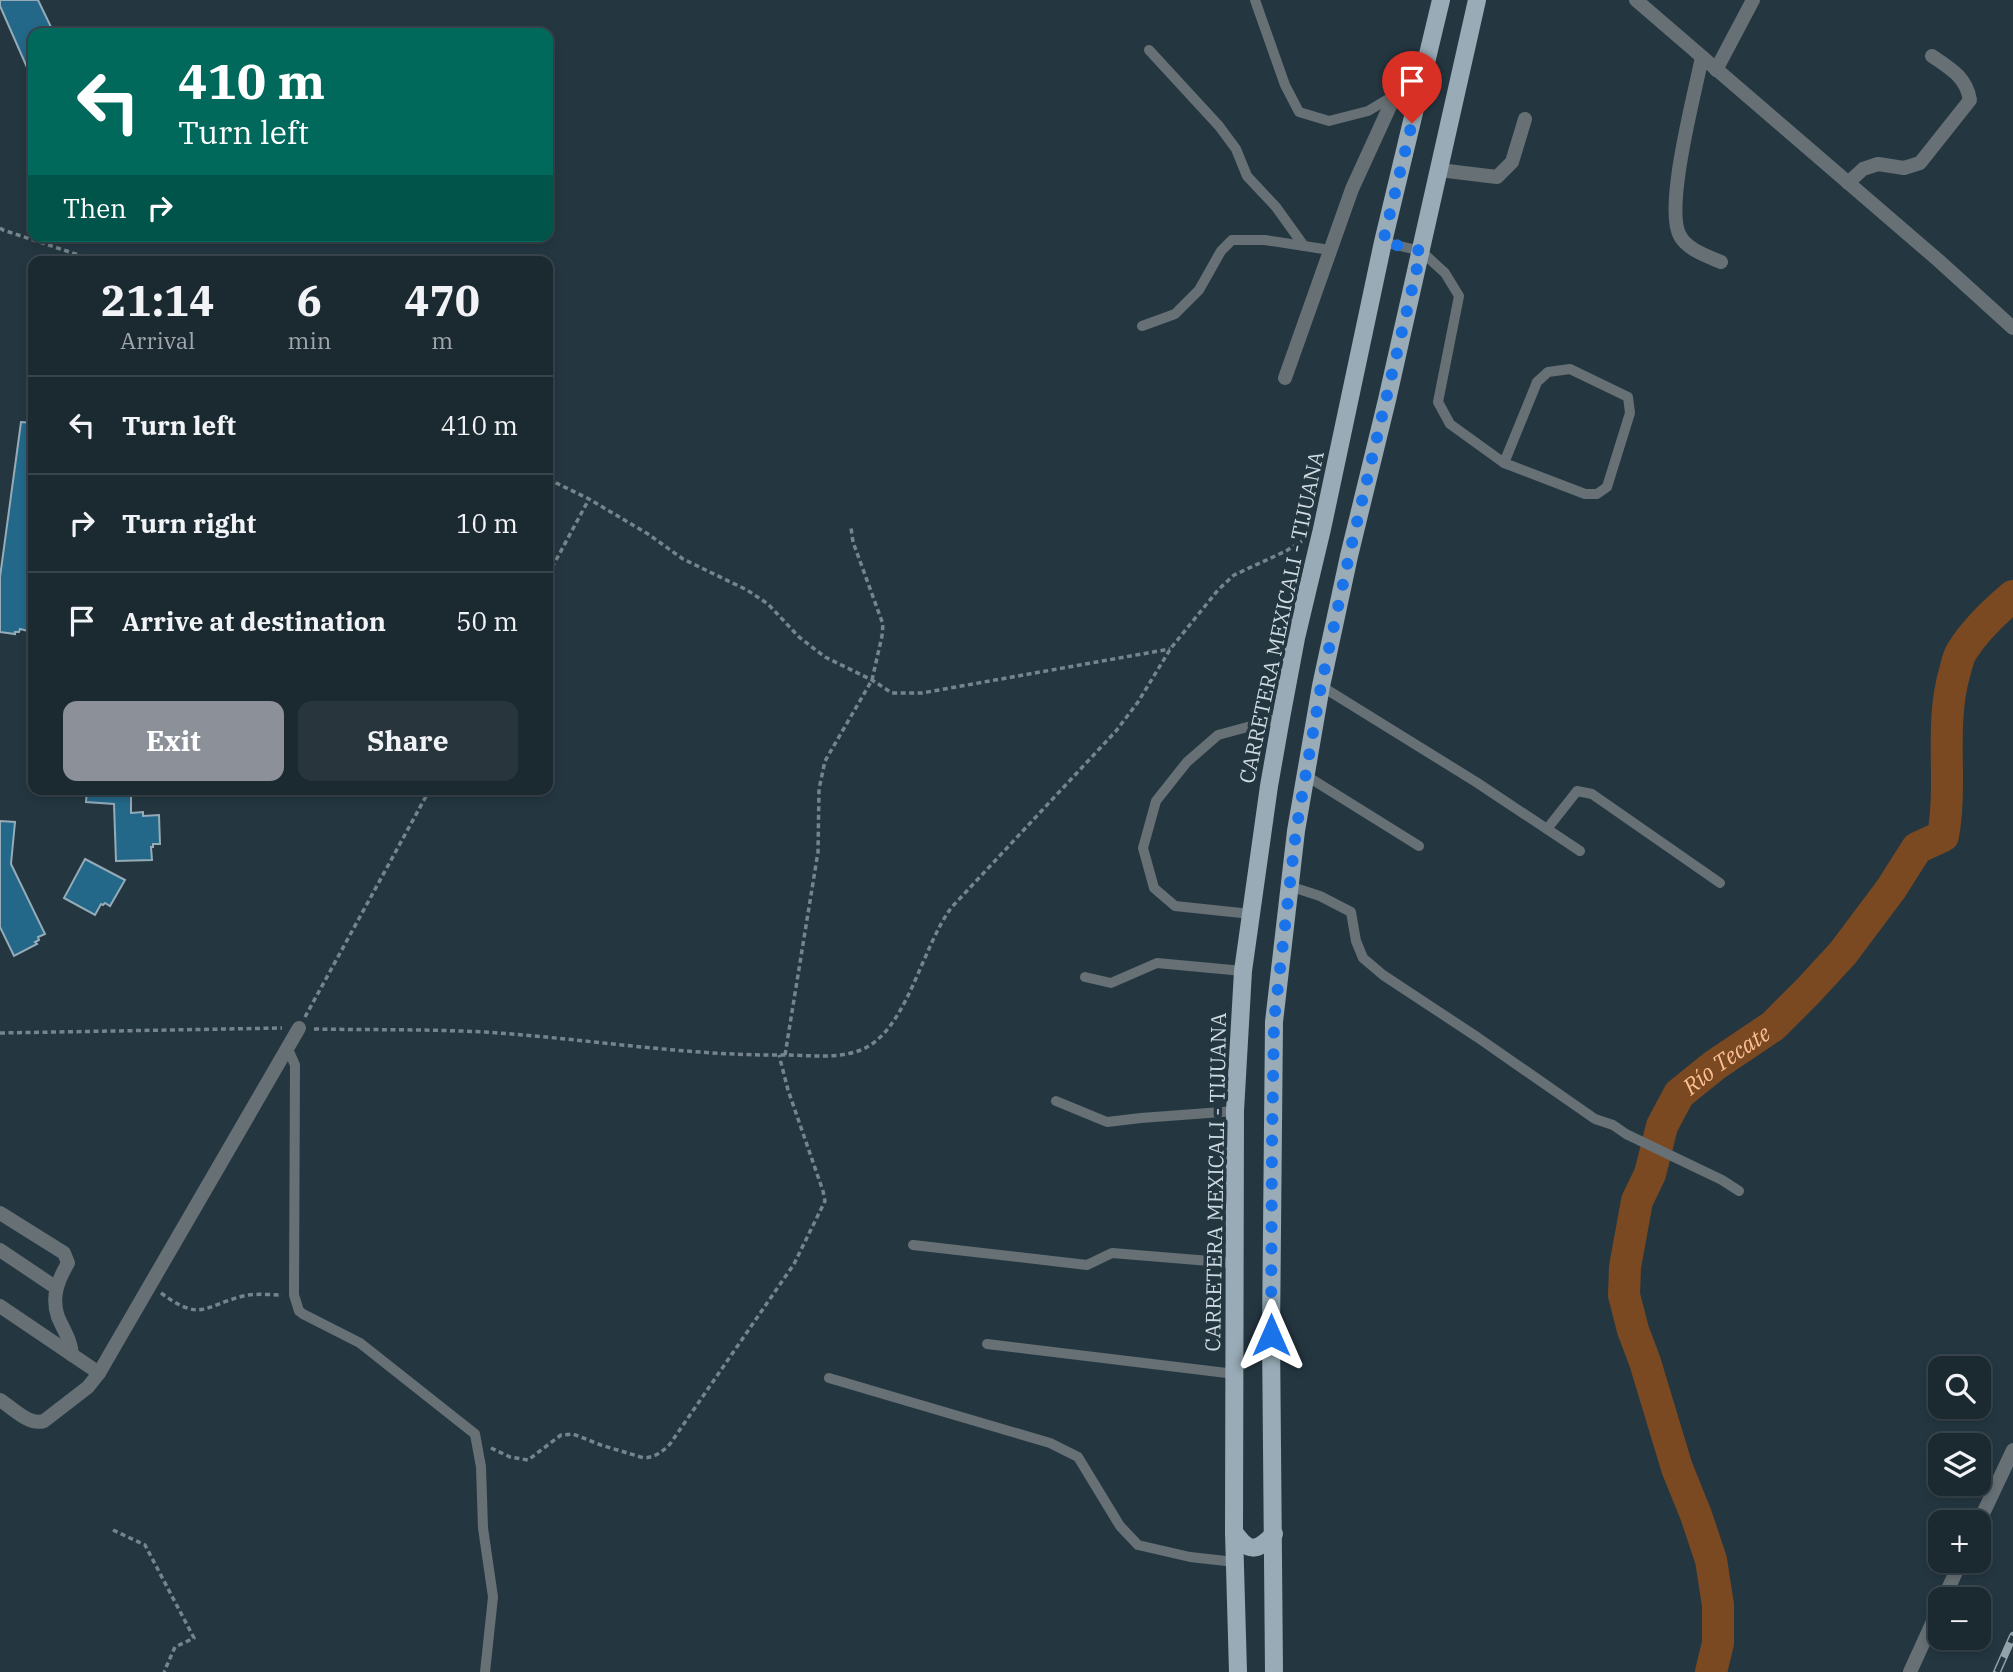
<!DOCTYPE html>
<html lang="en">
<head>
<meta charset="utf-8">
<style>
  :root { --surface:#1b2931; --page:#28353d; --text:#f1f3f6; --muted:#a0a6ab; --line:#39454d; --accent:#8c9099 }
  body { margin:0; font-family:"IBM Plex Serif",serif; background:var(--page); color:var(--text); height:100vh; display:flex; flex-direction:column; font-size:26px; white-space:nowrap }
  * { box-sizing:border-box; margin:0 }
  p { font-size:23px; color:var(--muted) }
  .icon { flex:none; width:38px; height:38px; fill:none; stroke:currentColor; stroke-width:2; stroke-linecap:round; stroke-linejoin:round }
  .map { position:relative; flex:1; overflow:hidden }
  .drawer { position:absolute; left:28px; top:256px; width:525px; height:539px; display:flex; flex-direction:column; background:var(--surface); border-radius:14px; box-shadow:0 4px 10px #0003,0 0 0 2px var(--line) }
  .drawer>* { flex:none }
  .guide { position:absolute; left:28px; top:28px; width:525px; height:214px; border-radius:14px; box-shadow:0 4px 10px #0003,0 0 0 2px var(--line); background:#00695c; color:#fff; overflow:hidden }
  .fabs { position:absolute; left:1928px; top:1356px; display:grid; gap:14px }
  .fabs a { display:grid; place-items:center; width:63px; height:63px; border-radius:14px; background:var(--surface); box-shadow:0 4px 10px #0003,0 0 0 2px var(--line); font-size:35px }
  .pin { position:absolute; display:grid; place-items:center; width:60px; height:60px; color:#fff; margin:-72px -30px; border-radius:50% 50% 50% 0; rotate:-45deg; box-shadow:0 0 7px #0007 }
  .pin .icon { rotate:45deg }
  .me { position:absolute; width:77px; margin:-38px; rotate:0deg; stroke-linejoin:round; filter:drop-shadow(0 0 5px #0008) }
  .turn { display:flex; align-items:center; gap:24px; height:147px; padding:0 35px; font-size:32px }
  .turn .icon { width:91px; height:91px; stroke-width:2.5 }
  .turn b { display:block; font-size:49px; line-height:60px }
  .then { display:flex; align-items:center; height:66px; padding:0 35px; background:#0003; gap:14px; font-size:26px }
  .eta { display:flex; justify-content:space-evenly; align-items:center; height:119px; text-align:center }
  .eta b { font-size:42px; font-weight:700; line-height:49px }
  .cta { display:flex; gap:14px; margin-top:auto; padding:14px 35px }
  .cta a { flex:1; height:80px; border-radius:14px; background:var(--accent); color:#fff; font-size:28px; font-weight:700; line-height:80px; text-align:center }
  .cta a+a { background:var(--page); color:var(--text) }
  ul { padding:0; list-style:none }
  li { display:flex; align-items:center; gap:21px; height:98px; padding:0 35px; border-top:2px solid var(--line) }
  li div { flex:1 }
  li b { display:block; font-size:26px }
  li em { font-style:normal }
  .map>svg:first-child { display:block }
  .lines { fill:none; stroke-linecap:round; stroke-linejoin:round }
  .river { stroke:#7a4921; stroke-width:32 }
  .building { fill:#236889; stroke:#95abb8; stroke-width:2 }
  .path { stroke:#75848d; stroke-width:3.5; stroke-dasharray:5 3.5; stroke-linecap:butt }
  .service { stroke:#677075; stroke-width:10 }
  .minor { stroke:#677075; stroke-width:14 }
  .primary { stroke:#98abb6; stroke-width:18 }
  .rail-casing { stroke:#94a3aa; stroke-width:8 }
  .rail { stroke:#243741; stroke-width:5; stroke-dasharray:16; stroke-linecap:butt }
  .route { stroke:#1a73e8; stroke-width:12; stroke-dasharray:0 21.6 }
  .labels { text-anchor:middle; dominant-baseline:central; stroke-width:7; stroke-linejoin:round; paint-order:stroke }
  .street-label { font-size:21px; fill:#d0dce2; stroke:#243741 }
  .water-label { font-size:23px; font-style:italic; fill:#fdbf92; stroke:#243741 }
</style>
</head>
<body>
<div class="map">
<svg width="2013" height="1672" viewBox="0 0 2013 1672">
  <rect width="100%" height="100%" fill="#243741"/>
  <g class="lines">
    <path class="river" id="s1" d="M1711,1672L1718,1643V1605L1711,1560L1696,1515L1677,1468L1645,1362L1633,1330L1624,1295L1625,1267L1637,1201L1650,1174L1662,1126L1679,1094L1715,1065L1773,1026L1808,991L1843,953L1891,889L1917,848L1943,836C1953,781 1939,725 1955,671C1957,664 1958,657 1962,651C1975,630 1994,612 2013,596"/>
  </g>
  <g class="building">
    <path d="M0,0H38L52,29L43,33H33V81L0,6Z"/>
    <path d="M21,422L33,423V551L29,577L33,578V590L28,631L20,629L19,632H15V634L0,632V577Z"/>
    <path d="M87,789H131V813L143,812V816L159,815L160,844H153V847H151L152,860L116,861L114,804L86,802Z"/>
    <path d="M0,821L15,822L11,864L45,934L38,937L39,940L35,942L37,944L14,956L0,927Z"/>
    <path d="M85,859L125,880L110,906L105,903L103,905L101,904L95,915L64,898Z"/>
  </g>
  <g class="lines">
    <g class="path">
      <path d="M0,228L3,230L97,261"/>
      <path d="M548,479L589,499L648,534L683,559L747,590L768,604L799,637L825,657L872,680L892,693H922L1170,649"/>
      <path d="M548,575L589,499"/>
      <path d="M305,1017L430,789"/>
      <path d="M314,1029C370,1030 427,1029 483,1032C583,1038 684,1056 784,1055C812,1055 847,1061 872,1044C909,1018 923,947 951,908L1116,731L1138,702L1171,648L1218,590L1234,575L1286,551L1302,541"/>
      <path d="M0,1033L282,1028"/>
      <path d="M785,1055L818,852L819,789L825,761L872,680L882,636L883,624L880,616L853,542L851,528"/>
      <path d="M161,1293C201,1322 202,1307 243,1296C256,1293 270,1295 282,1295"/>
      <path d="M491,1448L510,1457L528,1460L561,1435L573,1434L601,1445L644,1458C656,1457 662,1452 670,1444L794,1264L825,1201L823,1191L788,1090L779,1055"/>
      <path d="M113,1530L145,1545L194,1638L175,1647L164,1672"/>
    </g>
    <g class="service">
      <path d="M1255,0L1285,85L1299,112L1329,121L1368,111L1395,95"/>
      <path d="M1149,50L1219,126L1236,149L1247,176L1276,207L1304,246"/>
      <path d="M1383,242L1421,251L1445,273L1459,296L1438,402L1450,424L1504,463L1585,494H1597L1607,487L1630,413L1628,397L1570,369L1548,372L1537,382L1504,463"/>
      <path d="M1142,326L1175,314L1199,290L1221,251L1232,240H1265L1330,250"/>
      <path d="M1321,686L1476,782L1580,851"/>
      <path d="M1305,775L1419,846"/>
      <path d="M1547,829L1577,791L1592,794L1720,883"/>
      <path d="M1289,886L1320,896L1351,912L1356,941L1363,958L1383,975L1477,1037L1595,1119L1613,1125L1626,1134L1722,1180L1739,1191"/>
      <path d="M1251,914L1175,906L1154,888L1143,848L1156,801L1187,762L1218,735L1281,718"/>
      <path d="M1085,977L1111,983L1157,963L1243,971"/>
      <path d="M288,1049L295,1065L294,1295L299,1311L303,1314L360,1343L475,1434L481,1467L483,1528L493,1597L485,1672"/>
      <path d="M1056,1101L1107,1122L1141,1118L1235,1111"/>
      <path d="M913,1245L1087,1265L1112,1253L1234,1263"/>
      <path d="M987,1344L1235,1374"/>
      <path d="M829,1378L1050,1443L1078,1457L1120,1526L1138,1545L1190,1557L1235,1562"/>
    </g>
    <g class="minor">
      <path d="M1636,0L1938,260L2013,328"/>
      <path d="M1702,57C1695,93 1664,208 1680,236C1688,250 1707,256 1721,262"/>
      <path d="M1716,70L1753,0"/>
      <path d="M1439,170L1497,177L1512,162L1525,119"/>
      <path d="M1848,183L1863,169L1878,164L1904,168L1920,163L1970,100C1966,77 1951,69 1932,56"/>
      <path d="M1285,378L1352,189L1395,95L1426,55"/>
      <path d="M0,1213L64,1253L68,1263C58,1280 51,1297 58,1317C64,1331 71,1340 72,1355"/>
      <path d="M0,1250L55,1287"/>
      <path d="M0,1306L99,1373"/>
      <path d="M0,1400C13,1408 29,1426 44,1421L88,1387L99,1373L299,1028"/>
      <path d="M1979,1522L2013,1450"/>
      <path d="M1943,1600L1961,1561"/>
      <path d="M1910,1672L1941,1604"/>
    </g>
    <g class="primary">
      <path d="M1234,1532C1249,1553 1256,1552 1274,1534"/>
      <path d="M1238,1672L1234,1532L1235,1111L1243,971L1269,786L1281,718L1296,638L1322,529L1383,242L1441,0"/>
      <path d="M1274,1672L1271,1335L1274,1022L1296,831L1321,686L1349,556L1387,400L1477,0"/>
    </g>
    <g class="rail-casing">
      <path id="rail" d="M1997,1672L2013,1636"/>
    </g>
    <use href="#rail" class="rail"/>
  </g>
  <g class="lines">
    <path class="route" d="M1271,1335L1272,1145L1274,1021L1296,831L1321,686L1349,556L1421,251L1383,242L1412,123"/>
  </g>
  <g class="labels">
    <g class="street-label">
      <text transform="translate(1281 617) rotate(-78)">CARRETERA MEXICALI - TIJUANA</text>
      <text transform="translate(1215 1182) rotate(-89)">CARRETERA MEXICALI - TIJUANA</text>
    </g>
    <g class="water-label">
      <text stroke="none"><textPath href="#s1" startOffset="662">Río Tecate</textPath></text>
    </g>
  </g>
</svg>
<div class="fabs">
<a><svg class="icon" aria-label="search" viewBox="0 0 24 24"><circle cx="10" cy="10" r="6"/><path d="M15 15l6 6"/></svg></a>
<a><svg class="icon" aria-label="layers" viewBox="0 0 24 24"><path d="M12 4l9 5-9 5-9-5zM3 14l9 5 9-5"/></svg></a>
<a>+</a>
<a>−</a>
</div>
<div class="pin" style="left:1412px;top:123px;background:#d93025"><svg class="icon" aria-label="arrive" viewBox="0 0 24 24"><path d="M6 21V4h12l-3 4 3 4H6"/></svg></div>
<svg class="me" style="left:1271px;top:1335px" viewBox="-20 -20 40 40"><path d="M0-17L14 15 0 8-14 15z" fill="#1a73e8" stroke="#fff" stroke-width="4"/></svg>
<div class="guide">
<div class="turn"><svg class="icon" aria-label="left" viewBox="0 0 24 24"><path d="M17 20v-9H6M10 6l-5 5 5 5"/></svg><div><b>410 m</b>Turn left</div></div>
<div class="then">Then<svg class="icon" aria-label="right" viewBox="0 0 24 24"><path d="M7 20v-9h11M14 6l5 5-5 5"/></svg></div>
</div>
<section class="drawer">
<div class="eta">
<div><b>21:14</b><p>Arrival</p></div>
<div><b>6</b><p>min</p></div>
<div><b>470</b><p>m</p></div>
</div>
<ul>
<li><svg class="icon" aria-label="left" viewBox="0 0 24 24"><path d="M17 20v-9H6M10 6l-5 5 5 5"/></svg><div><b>Turn left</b></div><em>410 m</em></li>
<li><svg class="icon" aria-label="right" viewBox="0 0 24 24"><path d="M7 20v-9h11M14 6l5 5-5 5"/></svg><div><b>Turn right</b></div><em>10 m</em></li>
<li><svg class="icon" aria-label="arrive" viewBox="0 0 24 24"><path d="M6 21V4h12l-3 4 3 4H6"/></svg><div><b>Arrive at destination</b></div><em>50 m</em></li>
</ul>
<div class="cta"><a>Exit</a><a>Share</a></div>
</section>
</div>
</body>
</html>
